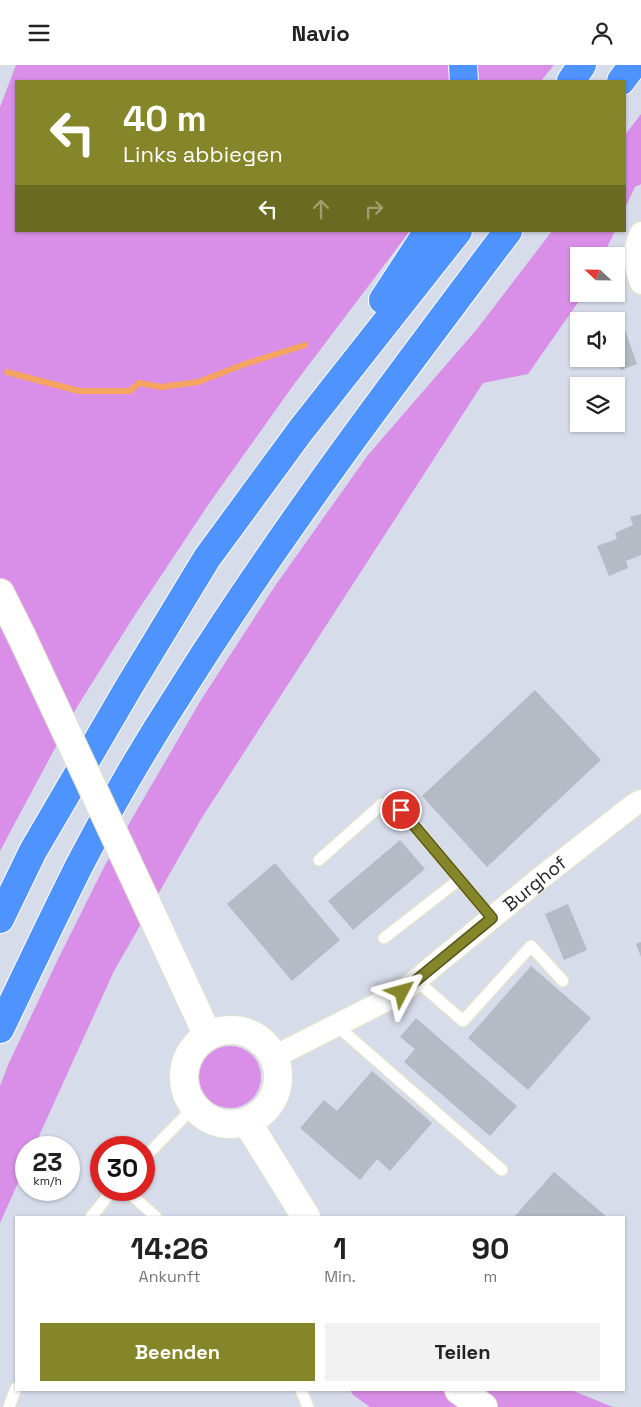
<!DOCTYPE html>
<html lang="de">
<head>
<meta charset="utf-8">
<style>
  :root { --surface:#fff; --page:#f2f2f2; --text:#222; --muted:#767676; --accent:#858529 }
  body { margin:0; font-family:"Space Grotesk",sans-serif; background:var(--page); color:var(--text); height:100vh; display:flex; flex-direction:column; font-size:19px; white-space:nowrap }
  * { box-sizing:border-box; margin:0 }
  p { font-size:16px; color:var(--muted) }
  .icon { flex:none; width:28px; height:28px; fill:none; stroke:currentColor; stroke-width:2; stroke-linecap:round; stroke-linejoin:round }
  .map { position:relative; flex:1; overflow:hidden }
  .side { position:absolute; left:15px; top:1151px; width:610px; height:175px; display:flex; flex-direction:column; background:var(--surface); border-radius:0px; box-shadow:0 1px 4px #0004 }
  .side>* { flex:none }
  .top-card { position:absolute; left:15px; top:15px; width:611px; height:152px; border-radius:0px; box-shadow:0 1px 4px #0004; background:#858529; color:#fff; overflow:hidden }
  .needle { width:32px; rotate:292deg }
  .tools { position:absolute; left:570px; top:182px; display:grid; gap:10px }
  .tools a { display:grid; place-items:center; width:55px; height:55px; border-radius:0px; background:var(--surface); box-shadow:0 1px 4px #0004; font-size:25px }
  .speed { position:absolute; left:15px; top:1071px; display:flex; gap:10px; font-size:25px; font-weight:700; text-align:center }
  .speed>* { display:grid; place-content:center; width:65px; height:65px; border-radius:50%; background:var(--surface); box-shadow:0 1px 4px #0004; line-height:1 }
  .speed small { font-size:12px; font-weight:400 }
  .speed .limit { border:8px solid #d22; background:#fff; color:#111 }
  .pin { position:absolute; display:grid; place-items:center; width:42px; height:42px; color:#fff; margin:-21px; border:2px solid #fff; border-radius:50%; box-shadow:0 1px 5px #0007 }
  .me { position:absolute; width:55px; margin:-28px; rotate:51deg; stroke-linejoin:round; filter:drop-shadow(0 0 4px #0008) }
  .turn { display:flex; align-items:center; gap:18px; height:105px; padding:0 25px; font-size:22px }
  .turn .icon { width:65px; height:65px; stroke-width:2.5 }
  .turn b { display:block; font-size:35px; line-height:42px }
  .lanes { display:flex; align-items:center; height:48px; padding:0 25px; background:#0003; justify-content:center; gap:25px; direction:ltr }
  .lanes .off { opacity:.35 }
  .eta { display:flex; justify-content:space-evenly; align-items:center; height:85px; text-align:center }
  .eta b { font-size:30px; font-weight:700; line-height:35px }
  .button { display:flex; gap:10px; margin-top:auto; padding:10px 25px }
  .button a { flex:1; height:58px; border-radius:0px; background:var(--accent); color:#fff; font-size:20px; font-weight:700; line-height:58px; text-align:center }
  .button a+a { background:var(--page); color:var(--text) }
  header { display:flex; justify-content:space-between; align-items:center; height:65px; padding:0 25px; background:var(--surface); font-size:22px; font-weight:700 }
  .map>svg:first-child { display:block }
  .green { fill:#d98fe7 }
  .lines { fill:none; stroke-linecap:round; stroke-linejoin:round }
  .stream { stroke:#f6a461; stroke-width:6 }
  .building { fill:#b6bac5 }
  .service-casing { stroke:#e2e2cd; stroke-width:14 }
  .minor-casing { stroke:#e2e2cd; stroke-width:25 }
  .tertiary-casing { stroke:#e2e2cd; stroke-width:30 }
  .motorway-casing { stroke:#fff; stroke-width:30 }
  .service { stroke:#fff; stroke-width:11 }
  .minor { stroke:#fff; stroke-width:22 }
  .tertiary { stroke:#fff; stroke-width:28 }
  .motorway { stroke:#4f93ff; stroke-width:28 }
  .tertiary-bridge-casing { stroke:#e2e2cd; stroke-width:30; stroke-linecap:butt }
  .tertiary-bridge { stroke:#fff; stroke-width:28 }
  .route-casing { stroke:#56561b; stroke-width:12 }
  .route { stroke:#858529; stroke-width:9 }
  .labels { text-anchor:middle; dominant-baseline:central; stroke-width:4; stroke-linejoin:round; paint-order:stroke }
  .street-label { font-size:19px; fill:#272727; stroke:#fff }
</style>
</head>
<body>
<header><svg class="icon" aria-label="menu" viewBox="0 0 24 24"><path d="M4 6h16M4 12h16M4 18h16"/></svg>Navio<svg class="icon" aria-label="person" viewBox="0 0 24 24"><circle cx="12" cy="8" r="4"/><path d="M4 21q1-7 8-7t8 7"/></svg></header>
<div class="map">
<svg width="641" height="1342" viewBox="0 0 641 1342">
  <rect width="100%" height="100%" fill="#d7dceb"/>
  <g class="green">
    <path d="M16,0H449L450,16H16V166H410L292,322L208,440L131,556L77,642L0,786V42Z"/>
    <path d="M473,0H554L541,16H474Z"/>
    <path d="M641,49V119L635,122L625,143V70Z"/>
    <path d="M552,166H615L603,191H579V229H584L528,309L483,318L201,754L114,906L34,1082H26V1100L0,1158V1021L8,1000L60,890L105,800L201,635L275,521L368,390L477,264Z"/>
    <circle cx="230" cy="1012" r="31"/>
    <path d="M350,1325H571L613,1342H370L353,1330Z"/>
  </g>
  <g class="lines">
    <path class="stream" d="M7,307L79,326H130L139,318L161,322L198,317L245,299L305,280"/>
  </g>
  <g class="building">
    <path d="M625,265L637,299L621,305L616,291V269Z"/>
    <path d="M641,449V490L626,496L628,503L609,511L597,481L617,474L615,468L633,460L630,452Z"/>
    <path d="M535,625L601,695L487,802L422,731Z"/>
    <path d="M400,775L425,804L353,865L328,836Z"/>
    <path d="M275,798L340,875L292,916L227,839Z"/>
    <path d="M568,839L587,885L564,895L545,849Z"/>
    <path d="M641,877V892L636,879Z"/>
    <path d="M531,901L591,953L528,1025L468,973Z"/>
    <path d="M416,953L517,1041L490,1071L404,997L415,984L400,972Z"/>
    <path d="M372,1006L432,1058L390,1106L377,1094L360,1115L300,1063L324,1035L337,1046Z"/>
    <path d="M554,1107L607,1152H514Z"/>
  </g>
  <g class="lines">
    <g class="service-casing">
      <g id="service">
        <path d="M319,795L382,739L401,745L492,853"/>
        <path d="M384,873L460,814"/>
        <path d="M416,915L463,956L531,881L563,916"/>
        <path d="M336,960L502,1105"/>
        <path d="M144,1093L194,1042"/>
        <path d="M126,1125L156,1152"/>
        <path d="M91,1152L113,1125"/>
        <path d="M301,1325L308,1342"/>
        <path d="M9,1342L16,1323"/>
      </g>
    </g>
    <g class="minor-casing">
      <g id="minor">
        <path d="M641,168C633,187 634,199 641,218"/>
        <path id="s1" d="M274,992L402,927L538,815L635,739L641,736"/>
      </g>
    </g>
    <g class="tertiary-casing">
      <g id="tertiary">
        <path d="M0,528L21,570"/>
        <path d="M145,835L208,971"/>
        <circle cx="231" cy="1012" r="47"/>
        <path d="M247,1057L306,1152"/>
        <path d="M459,1325L483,1342"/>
      </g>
    </g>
    <g class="motorway-casing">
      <g id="motorway">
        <path d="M463,0L464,16"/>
        <path d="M571,16L582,0"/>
        <path d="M621,16L633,0"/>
        <path d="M383,235L428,166"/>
        <path d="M0,854L33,786L130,620L207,493L301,365L458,166"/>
        <path d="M0,964C26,910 52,855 79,801C110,741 145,681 182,624C282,465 395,316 508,166"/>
      </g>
    </g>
    <use href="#service" class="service"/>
    <use href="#minor" class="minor"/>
    <use href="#tertiary" class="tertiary"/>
    <use href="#motorway" class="motorway"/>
    <g class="tertiary-bridge-casing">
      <path id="tertiary-bridge" d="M21,570L145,835"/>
    </g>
    <use href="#tertiary-bridge" class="tertiary-bridge"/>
  </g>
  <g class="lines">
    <g class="route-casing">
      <path id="route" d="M401,745L492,853L402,927"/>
    </g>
    <use href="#route" class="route"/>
  </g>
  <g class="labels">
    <g class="street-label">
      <text stroke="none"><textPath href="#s1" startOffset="315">Burghof</textPath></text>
    </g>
  </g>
</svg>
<div class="tools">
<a><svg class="needle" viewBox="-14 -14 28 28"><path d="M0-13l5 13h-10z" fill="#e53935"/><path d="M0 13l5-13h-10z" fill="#767676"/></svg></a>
<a><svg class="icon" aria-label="sound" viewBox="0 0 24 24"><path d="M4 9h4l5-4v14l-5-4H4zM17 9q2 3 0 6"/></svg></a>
<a><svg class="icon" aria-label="layers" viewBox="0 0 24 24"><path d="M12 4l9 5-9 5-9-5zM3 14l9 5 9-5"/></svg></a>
</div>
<div class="speed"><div>23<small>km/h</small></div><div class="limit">30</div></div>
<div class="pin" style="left:401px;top:745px;background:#d93025"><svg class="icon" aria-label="arrive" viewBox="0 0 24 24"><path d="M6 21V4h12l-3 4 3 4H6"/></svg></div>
<svg class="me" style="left:402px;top:927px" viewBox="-20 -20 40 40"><path d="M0-17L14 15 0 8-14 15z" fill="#858529" stroke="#fff" stroke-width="4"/></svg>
<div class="top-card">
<div class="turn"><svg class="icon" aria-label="left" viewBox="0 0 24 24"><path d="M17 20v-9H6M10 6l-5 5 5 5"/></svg><div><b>40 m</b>Links abbiegen</div></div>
<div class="lanes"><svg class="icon" aria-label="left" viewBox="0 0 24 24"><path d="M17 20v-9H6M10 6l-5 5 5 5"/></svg><svg class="icon off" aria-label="ahead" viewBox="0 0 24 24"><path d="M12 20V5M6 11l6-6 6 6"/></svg><svg class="icon off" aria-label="right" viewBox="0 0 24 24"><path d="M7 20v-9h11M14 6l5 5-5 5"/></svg></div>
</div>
<section class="side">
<div class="eta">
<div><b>14:26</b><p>Ankunft</p></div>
<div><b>1</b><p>Min.</p></div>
<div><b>90</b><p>m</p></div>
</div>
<div class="button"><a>Beenden</a><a>Teilen</a></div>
</section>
</div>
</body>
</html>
